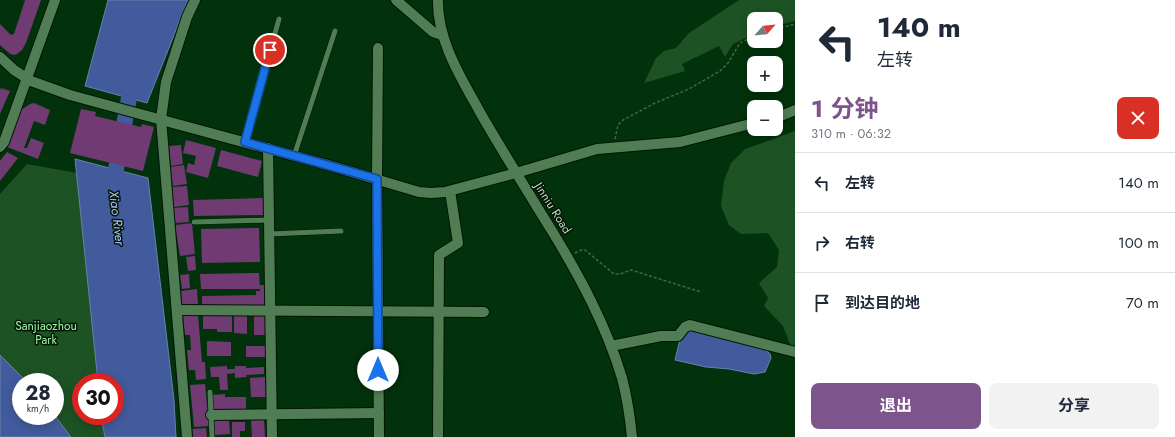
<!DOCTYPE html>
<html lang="zh">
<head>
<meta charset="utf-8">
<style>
  :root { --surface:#fff; --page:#f2f2f3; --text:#1f2937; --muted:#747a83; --line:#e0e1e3; --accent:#7d558c }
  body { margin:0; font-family:Jost,"Noto Sans SC",sans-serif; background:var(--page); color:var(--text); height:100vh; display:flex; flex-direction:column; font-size:15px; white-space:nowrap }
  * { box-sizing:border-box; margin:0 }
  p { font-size:13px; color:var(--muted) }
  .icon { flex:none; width:22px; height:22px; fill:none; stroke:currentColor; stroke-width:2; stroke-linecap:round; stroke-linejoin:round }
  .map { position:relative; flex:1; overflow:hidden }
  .side { display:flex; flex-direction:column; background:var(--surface); width:380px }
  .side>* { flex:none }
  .hud { background:#fff; color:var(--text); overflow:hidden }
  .needle { width:26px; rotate:63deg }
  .tools { position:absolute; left:747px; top:12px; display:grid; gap:8px }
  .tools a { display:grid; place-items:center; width:36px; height:36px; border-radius:8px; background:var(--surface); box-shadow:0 2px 10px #0003; font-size:20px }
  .speed { position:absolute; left:12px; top:373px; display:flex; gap:8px; font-size:20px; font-weight:700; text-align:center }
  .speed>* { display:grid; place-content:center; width:52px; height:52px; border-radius:50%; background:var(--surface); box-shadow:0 2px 10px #0003; line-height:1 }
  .speed small { font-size:10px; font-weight:400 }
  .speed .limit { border:6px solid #d22; background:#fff; color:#111 }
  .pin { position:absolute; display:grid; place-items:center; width:34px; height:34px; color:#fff; margin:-17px; border:2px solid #fff; border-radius:50%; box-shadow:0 1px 4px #0007 }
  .me { position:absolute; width:44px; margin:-22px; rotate:0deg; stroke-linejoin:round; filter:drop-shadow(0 0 3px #0008) }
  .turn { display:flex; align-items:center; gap:14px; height:84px; padding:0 16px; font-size:18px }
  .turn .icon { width:52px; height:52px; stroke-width:2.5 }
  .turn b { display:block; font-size:28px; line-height:34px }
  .round { display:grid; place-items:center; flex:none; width:42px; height:42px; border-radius:8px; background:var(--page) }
  .overview { display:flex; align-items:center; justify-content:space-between; height:68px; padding:0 16px }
  h1 { font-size:24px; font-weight:700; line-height:30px; color:var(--accent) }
  .button { display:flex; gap:8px; margin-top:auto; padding:8px 16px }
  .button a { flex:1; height:46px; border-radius:8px; background:var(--accent); color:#fff; font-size:16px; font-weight:700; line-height:46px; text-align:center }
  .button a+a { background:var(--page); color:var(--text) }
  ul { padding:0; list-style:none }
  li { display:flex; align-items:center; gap:12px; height:60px; padding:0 16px; border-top:1px solid var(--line) }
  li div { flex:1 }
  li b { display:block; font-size:15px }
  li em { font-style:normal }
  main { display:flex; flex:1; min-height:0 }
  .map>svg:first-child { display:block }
  .green { fill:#1d5324 }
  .water { fill:#425b9c; stroke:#6881a7 }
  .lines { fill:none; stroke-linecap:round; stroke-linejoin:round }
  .river { stroke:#425b9c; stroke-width:16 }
  .building { fill:#703a72 }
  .service-casing { stroke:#011604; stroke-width:6 }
  .minor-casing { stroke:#011604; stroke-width:12 }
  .secondary-casing { stroke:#011604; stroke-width:12 }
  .path { stroke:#3f6845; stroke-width:1.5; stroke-dasharray:3 2; stroke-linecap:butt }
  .service { stroke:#507d53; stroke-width:5 }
  .minor { stroke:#507d53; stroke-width:10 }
  .secondary { stroke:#507d53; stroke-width:10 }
  .route-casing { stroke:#114b97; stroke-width:10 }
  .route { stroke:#1a73e8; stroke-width:7 }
  .labels { text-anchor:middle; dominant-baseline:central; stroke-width:3; stroke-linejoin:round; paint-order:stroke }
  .street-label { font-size:12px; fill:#c2dac2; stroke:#041506 }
  .park-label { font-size:12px; fill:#9ff6a5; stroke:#041506 }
  .water-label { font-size:13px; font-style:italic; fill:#aec7ff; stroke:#041506 }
</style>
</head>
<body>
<main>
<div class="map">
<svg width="795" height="437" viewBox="0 0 795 437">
  <rect width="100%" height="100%" fill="#02320b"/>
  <g class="green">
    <path d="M739,0H795V21L776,26V19H754V34L733,44L725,57L719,46L682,64L685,71L644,83L656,58L664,51L676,48L689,33Z"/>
    <path d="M795,131V348L791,347L783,326L764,306L768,298L759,283L777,267L779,250L768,233L741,234L729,225L721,206L724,181L731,163L745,149Z"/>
    <path d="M27,164L77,173L98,382H81V416H101L105,437H71L55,416V382H27L0,355V194Z"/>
  </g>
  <g class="water">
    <path d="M108,0H188L147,103L85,86Z"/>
    <path d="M75,159L148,178L174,400L176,437H105L101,416H115V382H98Z"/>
    <path d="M687,329L765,349L770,354L771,358L765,372L754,374L729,369L706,367L675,360L681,335Z"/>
    <path d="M0,355L27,382H21V416H55L71,437H0Z"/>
  </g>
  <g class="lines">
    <path class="river" d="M112,191L133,76"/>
  </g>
  <g class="building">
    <path d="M25,0H41L26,43L22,50L17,54L13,55L9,53L0,45V24L11,35L14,34Z"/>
    <path d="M1,88L10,91L0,114V90Z"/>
    <path d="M34,103L50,110L45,125L34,121L24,148H27L31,138L44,143L38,159L7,147L21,110L30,104Z"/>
    <path d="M81,109L96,112L95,116L141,127L142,124L154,127L143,171L70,153Z"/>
    <path d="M186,140L216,148L208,178L186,172L188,163L194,165L196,156L183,153Z"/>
    <path d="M181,145L183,164L171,166L169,146Z"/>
    <path d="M221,150L262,161L258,177L217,166Z"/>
    <path d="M7,152L18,158L0,181V161Z"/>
    <path d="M184,165L187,184L173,186L170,167Z"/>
    <path d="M187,186L189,205L174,207L172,187Z"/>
    <path d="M263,198V215L194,216L193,200Z"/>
    <path d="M188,207L189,222L175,223L173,208Z"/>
    <path d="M192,223L195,254L180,256L175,225Z"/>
    <path d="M259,228L260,262L202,263L201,229Z"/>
    <path d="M195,256L196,270L188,271L186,257Z"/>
    <path d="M259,273L260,289H201L200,274Z"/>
    <path d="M189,274L190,288L182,289L180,275Z"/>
    <path d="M260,285H265V305L202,306V296L256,295V291H260Z"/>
    <path d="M197,289L198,304L182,305L181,291Z"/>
    <path d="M198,315L202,362H205L206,379L196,380L195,370H189L187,350H191L190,335H185L183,316Z"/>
    <path d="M234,315H247V334L234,333Z"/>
    <rect x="254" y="315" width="11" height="20"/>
    <path d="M203,316H232V332H217V329H203Z"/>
    <path d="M207,341L231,342V356H207Z"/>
    <rect x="246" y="346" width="19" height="11"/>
    <path d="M227,366V369H235V366H246V368L264,367V374L246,375L247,377L235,378V373L227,374L228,390H220L219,377H211L210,367Z"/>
    <path d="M265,377L266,397H251L250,378Z"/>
    <path d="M205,384L209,426L194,427L190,385Z"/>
    <path d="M225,394V397H246V410L213,411V395Z"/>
    <path d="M264,419L265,437H252L251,420Z"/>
    <path d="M214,420H229L230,434L215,435Z"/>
    <path d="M232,422H245V431H240V437H232Z"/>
    <path d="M206,428L207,437H193L192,429Z"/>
  </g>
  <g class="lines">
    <g class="service-casing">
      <g id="service">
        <path d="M245,142L279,19"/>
        <path d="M294,156L335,31"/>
        <path d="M194,222L269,220"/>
        <path d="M269,234L341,231"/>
        <path d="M210,392L212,437"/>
      </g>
    </g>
    <g class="minor-casing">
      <g id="minor">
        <path d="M396,0L433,32L442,35"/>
        <path d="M378,48L377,179L379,437"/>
        <path d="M0,57L14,70L31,81L70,95L328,165L419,192L431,193L445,192L516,173L597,149L680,142L754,123"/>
        <path d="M776,118L795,110"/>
        <path d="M0,147L4,142L55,0"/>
        <path d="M268,148L272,437"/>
        <path d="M177,310L484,312"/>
        <path d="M611,346L661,336H678L685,327L690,325L795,352"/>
        <path d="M211,415L379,413"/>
        <path d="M187,437L161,119L166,82L187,17L195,0"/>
        <path d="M438,437L439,255L458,243L450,191"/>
      </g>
    </g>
    <g class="secondary-casing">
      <path id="secondary" d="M438,0C437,41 462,79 481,114C504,154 528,192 552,231C580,277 606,325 622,378C627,397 630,417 632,437"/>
    </g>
    <g class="path">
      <path d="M776,29L795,24"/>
      <path d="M615,139L618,125L623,120L655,103L689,89L720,71L728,63L740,43L754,36"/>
      <path d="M575,253L581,250H585L614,274H620L631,270L701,292"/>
    </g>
    <use href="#service" class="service"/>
    <use href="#minor" class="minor"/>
    <use href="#secondary" class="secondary"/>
  </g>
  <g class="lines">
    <g class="route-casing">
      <path id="route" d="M270,50L245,142L377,179L378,370"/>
    </g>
    <use href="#route" class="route"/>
  </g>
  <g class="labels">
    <g class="street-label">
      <text transform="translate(553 208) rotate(58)">Jinniu Road</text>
    </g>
    <g class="park-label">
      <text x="46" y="326">Sanjiaozhou<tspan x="46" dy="14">Park</tspan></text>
    </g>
    <g class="water-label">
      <text transform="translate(117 218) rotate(83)">Xiao River</text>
    </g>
  </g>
</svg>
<div class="tools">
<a><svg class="needle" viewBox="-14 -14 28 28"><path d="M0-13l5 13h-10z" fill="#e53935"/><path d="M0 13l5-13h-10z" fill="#747a83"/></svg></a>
<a>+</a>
<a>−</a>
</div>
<div class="speed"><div>28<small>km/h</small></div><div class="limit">30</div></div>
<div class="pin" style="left:270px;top:50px;background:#d93025"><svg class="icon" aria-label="arrive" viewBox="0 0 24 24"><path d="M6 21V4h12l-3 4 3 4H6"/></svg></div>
<svg class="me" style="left:378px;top:370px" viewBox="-20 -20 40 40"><circle r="19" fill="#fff"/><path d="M0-13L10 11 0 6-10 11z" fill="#1a73e8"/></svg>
</div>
<section class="side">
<div class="hud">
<div class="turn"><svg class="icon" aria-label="left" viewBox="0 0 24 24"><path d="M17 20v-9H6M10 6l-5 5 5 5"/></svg><div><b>140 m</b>左转</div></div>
</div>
<div class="overview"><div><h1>1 分钟</h1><p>310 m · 06:32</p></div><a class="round" style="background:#d93025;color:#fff"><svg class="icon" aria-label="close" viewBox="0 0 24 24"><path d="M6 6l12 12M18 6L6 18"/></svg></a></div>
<ul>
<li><svg class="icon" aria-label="left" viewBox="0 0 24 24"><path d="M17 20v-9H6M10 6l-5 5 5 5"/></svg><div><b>左转</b></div><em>140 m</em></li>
<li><svg class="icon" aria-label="right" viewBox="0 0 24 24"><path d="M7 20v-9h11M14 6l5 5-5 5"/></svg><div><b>右转</b></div><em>100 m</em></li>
<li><svg class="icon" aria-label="arrive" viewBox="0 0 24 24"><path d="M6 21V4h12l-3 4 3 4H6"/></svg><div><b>到达目的地</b></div><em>70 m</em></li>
</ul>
<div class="button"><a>退出</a><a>分享</a></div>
</section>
</main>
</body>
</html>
